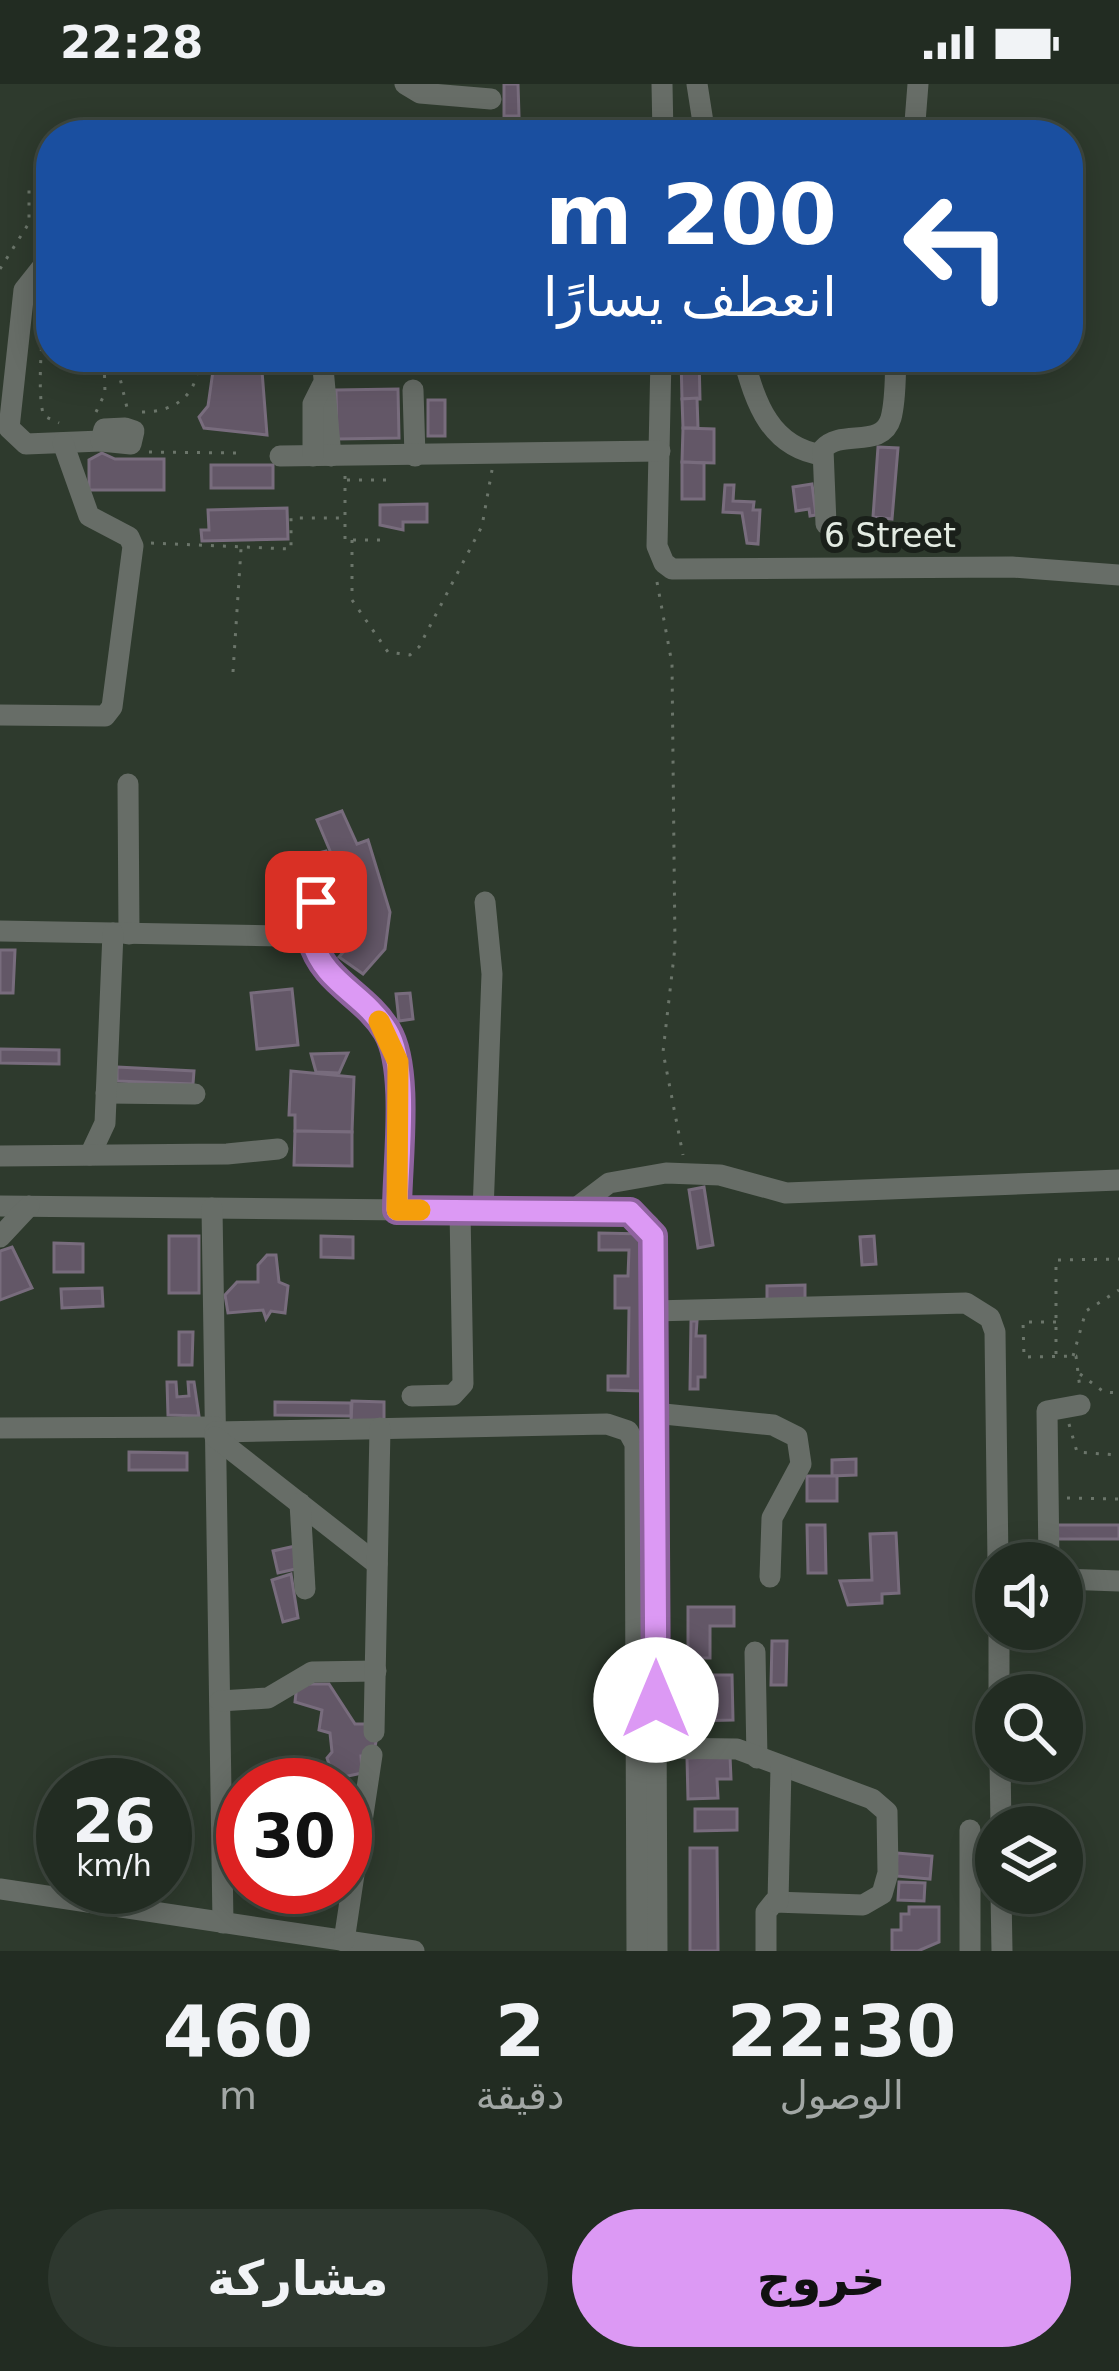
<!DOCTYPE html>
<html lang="ar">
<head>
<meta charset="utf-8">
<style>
  :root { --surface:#222c22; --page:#2e382f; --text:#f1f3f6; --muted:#a2a7a5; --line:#3f4840; --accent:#dc99f4 }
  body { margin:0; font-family:"DejaVu Sans",Cairo,sans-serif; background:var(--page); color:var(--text); direction:rtl; height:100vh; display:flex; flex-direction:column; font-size:45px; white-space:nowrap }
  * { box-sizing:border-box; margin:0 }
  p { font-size:39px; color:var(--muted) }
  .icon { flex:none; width:66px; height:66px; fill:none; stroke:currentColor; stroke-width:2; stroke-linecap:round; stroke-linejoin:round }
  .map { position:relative; height:1867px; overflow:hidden; direction:ltr }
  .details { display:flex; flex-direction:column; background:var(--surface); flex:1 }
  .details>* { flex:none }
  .guide { position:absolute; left:36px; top:36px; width:1047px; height:252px; border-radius:48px; box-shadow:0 6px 30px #0003,0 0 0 3px var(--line); direction:rtl; background:#1a4fa0; color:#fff; overflow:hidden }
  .tools { position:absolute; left:975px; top:1458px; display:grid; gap:24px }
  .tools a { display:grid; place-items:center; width:108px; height:108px; border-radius:50%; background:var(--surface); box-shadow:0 6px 30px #0003,0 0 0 3px var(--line); font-size:60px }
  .speed { position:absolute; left:36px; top:1674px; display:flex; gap:24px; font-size:60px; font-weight:700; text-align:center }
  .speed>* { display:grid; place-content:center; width:156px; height:156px; border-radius:50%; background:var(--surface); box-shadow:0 6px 30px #0003,0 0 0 3px var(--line); line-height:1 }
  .speed small { font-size:30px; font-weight:400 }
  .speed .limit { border:18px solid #d22; background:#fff; color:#111 }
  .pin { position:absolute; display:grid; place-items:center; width:102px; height:102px; color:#fff; margin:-51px; border-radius:24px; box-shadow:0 6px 18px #0006 }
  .me { position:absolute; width:132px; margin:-66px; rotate:0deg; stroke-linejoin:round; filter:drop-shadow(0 0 9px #0008) }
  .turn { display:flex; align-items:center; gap:42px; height:252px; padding:0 48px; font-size:54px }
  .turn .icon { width:156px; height:156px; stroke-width:2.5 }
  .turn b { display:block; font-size:84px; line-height:102px }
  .eta { display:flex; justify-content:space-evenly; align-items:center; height:204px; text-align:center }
  .eta b { font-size:72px; font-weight:700; line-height:84px }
  .button { display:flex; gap:24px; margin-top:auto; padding:24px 48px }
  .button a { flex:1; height:138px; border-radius:72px; background:var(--accent); color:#111; font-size:48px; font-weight:700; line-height:138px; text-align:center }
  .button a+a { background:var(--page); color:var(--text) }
  .status { display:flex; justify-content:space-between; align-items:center; height:84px; padding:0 60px; background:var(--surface); direction:ltr }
  .status svg { height:33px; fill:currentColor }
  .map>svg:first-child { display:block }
  .building { fill:#635767; stroke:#786c7d; stroke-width:3 }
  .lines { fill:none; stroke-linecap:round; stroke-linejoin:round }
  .path { stroke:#6b756a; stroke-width:3; stroke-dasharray:3 9; stroke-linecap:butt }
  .minor { stroke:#676d67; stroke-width:21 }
  .route-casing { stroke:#8f639f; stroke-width:30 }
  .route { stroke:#dc99f4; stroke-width:21 }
  .slow { stroke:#f59e0b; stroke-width:21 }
  .labels { text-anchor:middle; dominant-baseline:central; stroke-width:12; stroke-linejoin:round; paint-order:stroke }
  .street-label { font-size:33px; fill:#e3ebe2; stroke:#1a201a }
</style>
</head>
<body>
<div class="status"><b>22:28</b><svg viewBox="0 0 49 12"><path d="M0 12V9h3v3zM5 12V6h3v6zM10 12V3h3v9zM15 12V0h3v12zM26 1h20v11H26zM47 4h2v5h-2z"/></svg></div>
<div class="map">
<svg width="1119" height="1867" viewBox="0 0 1119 1867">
  <rect width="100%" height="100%" fill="#2e3a2d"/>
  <g class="building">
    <path d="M504,0H518L519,32H504Z"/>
    <path d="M202,273H270L262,287L267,351L204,344L199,333L208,322L213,287Z"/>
    <path d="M681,273H699L700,315H682Z"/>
    <path d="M398,305L399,354L337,355L336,306Z"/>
    <path d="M697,314L698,344H683L682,315Z"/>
    <rect x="428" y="316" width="17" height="36"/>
    <path d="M683,344L714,345V379L682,378Z"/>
    <path d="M878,363L898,364L892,435L873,433Z"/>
    <path d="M102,369L115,375H164V406H89V376Z"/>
    <path d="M682,378L704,379V415H682Z"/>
    <rect x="211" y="381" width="62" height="23"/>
    <path d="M812,400L816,431L810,432L809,425L796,427L793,403Z"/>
    <path d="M725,401H734L733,417L754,418L753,426H760L758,460L747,459L742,429L723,428Z"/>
    <path d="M427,420V438H403V446L380,441V421Z"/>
    <path d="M287,424L288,455L202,457L201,446H209L208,426Z"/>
    <path d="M342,727L357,760L368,756L390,828L385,865L363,890L339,873L356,853L359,836L317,736Z"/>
    <path d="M326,767L333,795L282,808V778Z"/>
    <path d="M0,866H15L13,909H0Z"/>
    <path d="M292,905L298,961L257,965L251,909Z"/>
    <path d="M410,909L413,935L399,937L396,910Z"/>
    <path d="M0,965L59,966V980L0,979Z"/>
    <path d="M348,969L339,989L316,988L311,970Z"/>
    <path d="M117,983L194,987L193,1000L117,997Z"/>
    <path d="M291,987L354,993L352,1048L295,1047V1031H289Z"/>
    <path d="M295,1047L352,1048V1082L294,1081Z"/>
    <path d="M704,1103L713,1161L698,1164L689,1106Z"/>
    <path d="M599,1149L643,1150L642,1307L608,1306V1292H628L629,1224H615V1192H628L629,1166H599Z"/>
    <rect x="169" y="1152" width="30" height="57"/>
    <path d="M321,1152L353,1153V1174L321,1173Z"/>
    <path d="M874,1152L876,1180L862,1181L860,1153Z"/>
    <path d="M54,1159L83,1160V1188H54Z"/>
    <path d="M12,1163L32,1204L0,1216V1167Z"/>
    <path d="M267,1171H276L279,1198L288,1202L285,1229L271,1227L266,1235L263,1226L228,1229L225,1211L237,1198H258V1181Z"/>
    <path d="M805,1201V1215L767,1216V1202Z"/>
    <path d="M102,1204L103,1222L62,1224L61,1205Z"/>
    <path d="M691,1237H697L696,1252H705V1293H698V1305H690Z"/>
    <path d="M179,1248H193L192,1281H179Z"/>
    <path d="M167,1298H176L177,1313L189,1312L188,1298H194L199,1332L168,1331Z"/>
    <path d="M352,1317L384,1318V1338L351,1337Z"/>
    <path d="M275,1318L351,1319V1332L275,1331Z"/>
    <path d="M129,1368L187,1369V1386H129Z"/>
    <path d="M856,1375V1391L832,1392V1376Z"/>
    <rect x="807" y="1392" width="30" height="25"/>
    <path d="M807,1441H825L826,1489H808Z"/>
    <rect x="1055" y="1441" width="64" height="14"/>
    <path d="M896,1449L899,1509L882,1510V1519L848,1521L840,1497L872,1496L870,1450Z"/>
    <path d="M295,1462L300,1484L278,1489L273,1467Z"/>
    <path d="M291,1490L298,1534L283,1538L272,1496Z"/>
    <path d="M688,1523H734V1542H710V1574H688Z"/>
    <path d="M772,1557H787L786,1601H771Z"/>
    <path d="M688,1591H732L733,1636L689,1637Z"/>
    <path d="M297,1600H329L355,1640H370L378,1648L373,1672H361L362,1689L334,1695L327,1674L332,1668L330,1649L319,1646L322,1626L295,1618Z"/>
    <path d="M730,1672L731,1695H717L718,1714L688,1715L687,1674Z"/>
    <path d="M695,1725H737V1746L695,1747Z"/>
    <path d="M690,1764H717L718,1867H690Z"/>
    <path d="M897,1769L932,1772L930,1795L896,1792Z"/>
    <path d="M899,1798L925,1799L924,1817L898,1816Z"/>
    <path d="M909,1823H939V1858L918,1867H892V1846H901V1830H909Z"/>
  </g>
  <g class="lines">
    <g class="path">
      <path d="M0,185L29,139V105L51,93"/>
      <path d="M51,205C42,226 36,314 44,332L59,339"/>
      <path d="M115,273L128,328"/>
      <path d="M96,328L105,309L104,273"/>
      <path d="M142,328C176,328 200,310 198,273"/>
      <path d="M149,368L238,369"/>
      <path d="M345,392V456H384"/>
      <path d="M347,396H387"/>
      <path d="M352,456V516L388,568L410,571L419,563L482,442L492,386"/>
      <path d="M151,459L291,465V434H345"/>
      <path d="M657,498L672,580L675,863L663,968L683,1071"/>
      <path d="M233,588L241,465"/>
      <path d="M1056,1238H1023L1024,1273L1076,1272L1080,1305"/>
      <path d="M1056,1270V1176L1119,1175"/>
      <path d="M1073,1272L1086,1227L1119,1206"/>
      <path d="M1080,1290L1104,1308L1119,1309"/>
      <path d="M1069,1340L1077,1368L1116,1371"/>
      <path d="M1067,1414L1119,1415"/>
    </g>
    <g class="minor">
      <path d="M405,0L420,9L491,15"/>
      <path d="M662,0L663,51"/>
      <path d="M697,0L705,51"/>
      <path d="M914,51L918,0"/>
      <path d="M51,172L24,206L9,344L26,360L101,357"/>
      <path d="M322,273L331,372"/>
      <path d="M661,273L657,462L664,479L672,485L1012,483L1119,491"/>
      <path d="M743,273C756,320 770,363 822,371"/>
      <path d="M413,306L415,372"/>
      <path d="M125,344L134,347L131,360L101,357L104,345Z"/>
      <path d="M280,372L660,367"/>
      <path d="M313,372V320L322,302"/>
      <path d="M826,440L823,365C841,344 882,366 891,334C896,315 895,292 896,273"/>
      <path d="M0,631L105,632L112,623L133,462L129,453L89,432L63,359"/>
      <path d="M128,700L129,850"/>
      <circle cx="314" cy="836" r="14"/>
      <path d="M0,847L283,852L303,848"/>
      <path d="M312,854C323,900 365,909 387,947C410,985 397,1080 397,1126"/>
      <path d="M106,1009L195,1010"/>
      <path d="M90,1071L105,1039L113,849"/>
      <path d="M0,1072L227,1070L278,1065"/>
      <path d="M0,1122L619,1128H630L649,1141L654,1164L657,1867"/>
      <path d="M212,1124L223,1839"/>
      <path d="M483,1127L492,890L485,818"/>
      <path d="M572,1127L609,1099L666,1089L720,1091L786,1109L1119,1096"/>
      <path d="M0,1153L29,1122"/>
      <path d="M653,1227L966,1219L990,1234L995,1248L998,1479"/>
      <path d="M412,1312L453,1311L463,1300L460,1126"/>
      <path d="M654,1329L773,1341L797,1353L801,1380L772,1434L770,1493"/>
      <path d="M0,1344L216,1343"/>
      <path d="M215,1348L607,1340L628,1347L635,1360L637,1867"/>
      <path d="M215,1353L377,1480"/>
      <path d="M300,1419L305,1505"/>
      <path d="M1049,1479L1047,1327L1080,1321"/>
      <path d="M1062,1495L1119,1497"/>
      <path d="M999,1545V1611"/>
      <path d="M755,1568L757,1674"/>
      <path d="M220,1617L268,1614L312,1588L376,1587"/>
      <path d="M374,1648L380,1344"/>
      <path d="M656,1664L737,1665L872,1715L887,1728L888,1789L882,1810L863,1821L774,1818L766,1828V1867"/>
      <path d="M1000,1677L1001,1743"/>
      <path d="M0,1805L414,1867"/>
      <path d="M1001,1809L1002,1867"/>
      <path d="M778,1818L781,1683"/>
      <path d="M344,1857L372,1671"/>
      <path d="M970,1867V1746"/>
    </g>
  </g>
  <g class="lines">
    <g class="route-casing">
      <path id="route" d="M316,818L324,824V843L311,854C324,900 364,909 387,947C410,985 397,1080 397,1126L630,1128L653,1152L656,1616"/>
    </g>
    <use href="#route" class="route"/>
    <path class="slow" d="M379,937L398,978L397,1126H420"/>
  </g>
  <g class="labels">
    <g class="street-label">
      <text x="890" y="451">6 Street</text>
    </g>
  </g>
</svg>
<div class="tools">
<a><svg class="icon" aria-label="sound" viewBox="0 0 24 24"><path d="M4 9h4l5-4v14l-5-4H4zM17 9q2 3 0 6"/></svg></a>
<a><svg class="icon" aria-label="search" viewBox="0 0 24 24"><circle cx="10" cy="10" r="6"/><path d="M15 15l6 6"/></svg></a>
<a><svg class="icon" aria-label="layers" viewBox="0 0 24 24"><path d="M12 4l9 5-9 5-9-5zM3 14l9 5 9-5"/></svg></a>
</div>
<div class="speed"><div>26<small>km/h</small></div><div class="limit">30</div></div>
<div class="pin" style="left:316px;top:818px;background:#d93025"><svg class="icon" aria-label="arrive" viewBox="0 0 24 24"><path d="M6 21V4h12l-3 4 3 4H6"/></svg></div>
<svg class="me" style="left:656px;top:1616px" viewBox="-20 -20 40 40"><circle r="19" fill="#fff"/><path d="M0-13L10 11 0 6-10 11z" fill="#dc99f4"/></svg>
<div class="guide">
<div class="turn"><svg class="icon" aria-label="left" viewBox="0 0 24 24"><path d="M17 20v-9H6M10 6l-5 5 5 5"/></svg><div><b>200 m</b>انعطف يسارًا</div></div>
</div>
</div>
<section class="details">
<div class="eta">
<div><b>22:30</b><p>الوصول</p></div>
<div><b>2</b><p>دقيقة</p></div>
<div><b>460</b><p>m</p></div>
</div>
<div class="button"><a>خروج</a><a>مشاركة</a></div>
</section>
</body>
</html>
